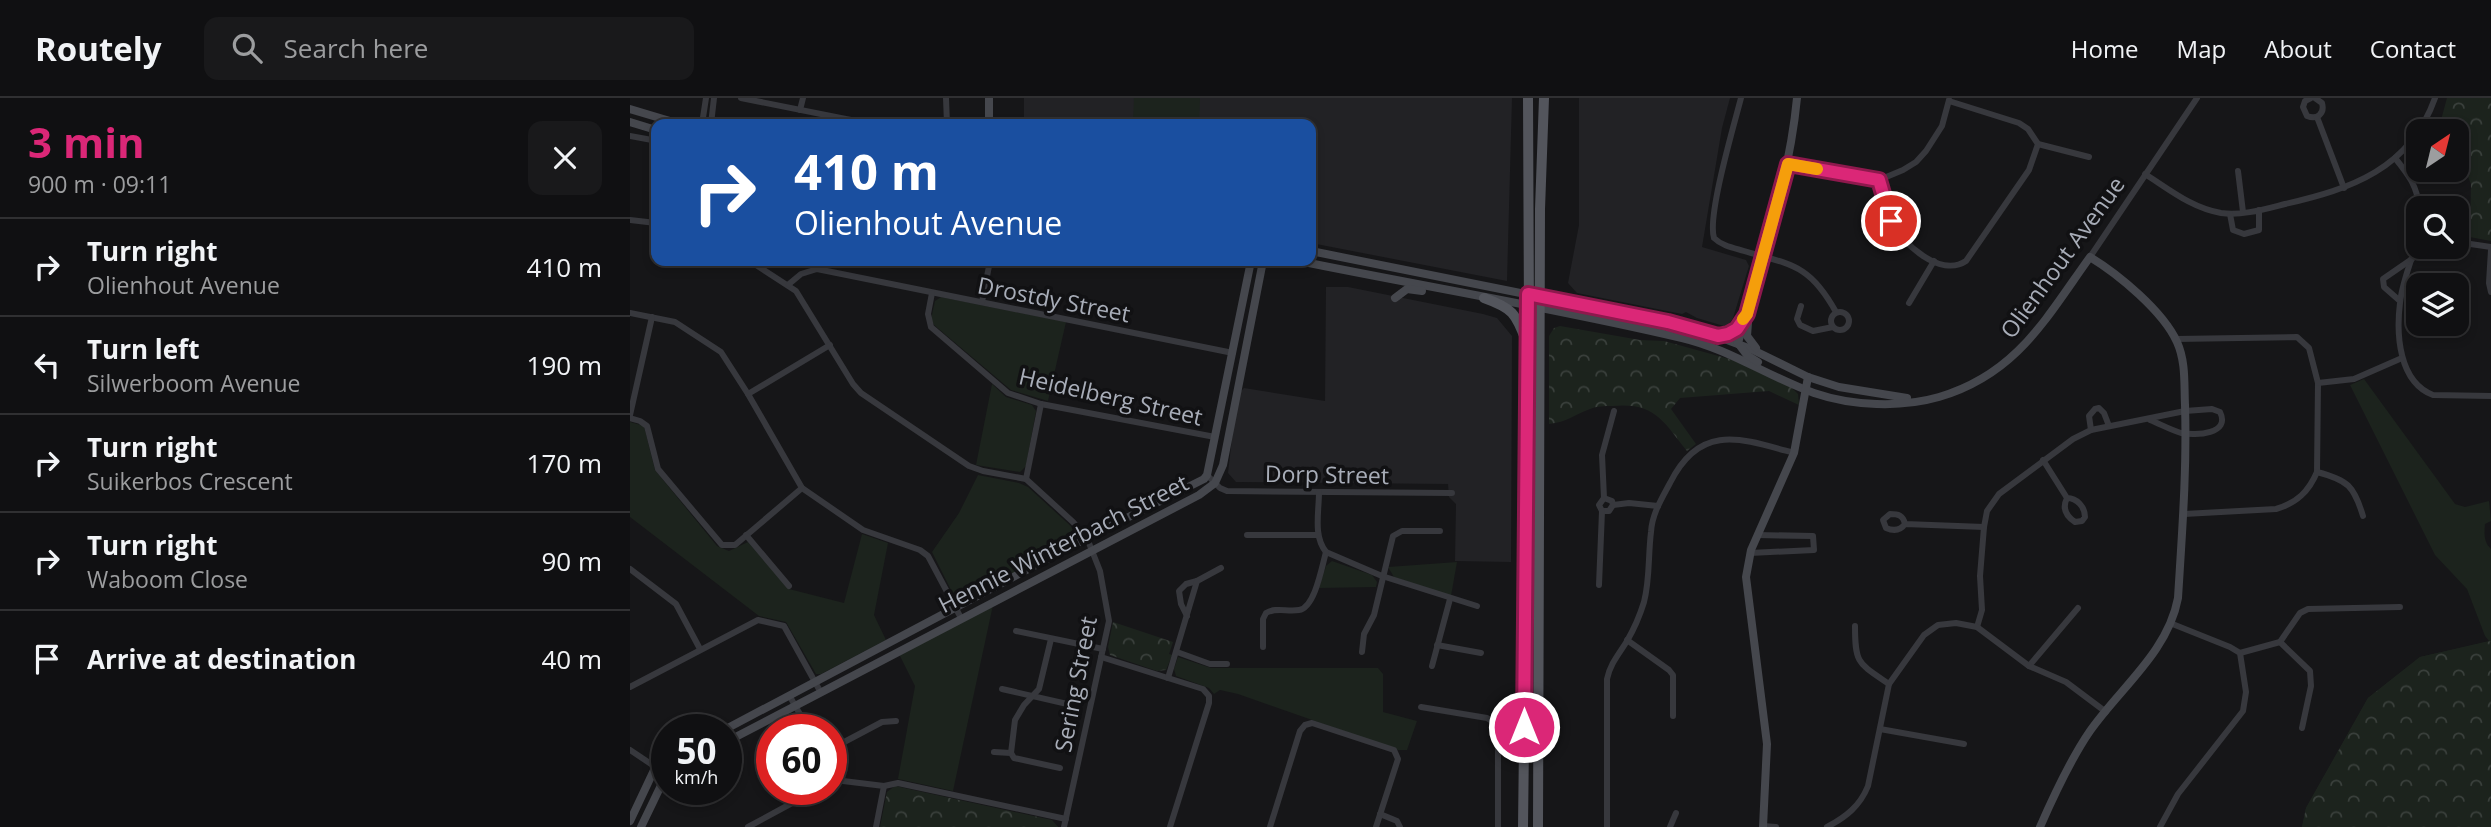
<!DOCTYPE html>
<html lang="en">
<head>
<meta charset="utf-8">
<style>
  :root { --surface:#101012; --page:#19191b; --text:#f1f3f6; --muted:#9c9d9f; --line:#303032; --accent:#db2777 }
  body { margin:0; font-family:"Open Sans",sans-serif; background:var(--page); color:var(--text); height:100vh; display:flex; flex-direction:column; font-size:26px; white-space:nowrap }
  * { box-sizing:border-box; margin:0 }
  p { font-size:23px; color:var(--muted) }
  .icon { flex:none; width:38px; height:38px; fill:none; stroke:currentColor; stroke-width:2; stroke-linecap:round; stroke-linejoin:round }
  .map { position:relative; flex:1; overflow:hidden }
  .details { display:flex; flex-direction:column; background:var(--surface); width:630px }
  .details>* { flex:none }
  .top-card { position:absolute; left:21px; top:21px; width:665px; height:147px; border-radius:14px; box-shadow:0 4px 10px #0003,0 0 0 2px var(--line); background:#1a4fa0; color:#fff; overflow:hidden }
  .needle { width:46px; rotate:35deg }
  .fabs { position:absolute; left:1776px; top:21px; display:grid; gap:14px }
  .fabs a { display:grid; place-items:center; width:63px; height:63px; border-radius:14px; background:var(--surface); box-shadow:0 4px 10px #0003,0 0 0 2px var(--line); font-size:35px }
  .speed { position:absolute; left:21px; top:616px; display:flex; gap:14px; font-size:35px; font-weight:700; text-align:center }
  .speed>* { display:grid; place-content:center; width:91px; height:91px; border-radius:50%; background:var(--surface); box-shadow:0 4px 10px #0003,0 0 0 2px var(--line); line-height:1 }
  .speed small { font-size:18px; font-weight:400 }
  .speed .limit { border:10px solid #d22; background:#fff; color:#111 }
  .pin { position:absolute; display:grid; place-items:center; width:60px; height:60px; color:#fff; margin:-30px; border:4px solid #fff; border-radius:50%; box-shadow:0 2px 7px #0007 }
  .me { position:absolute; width:77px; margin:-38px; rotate:0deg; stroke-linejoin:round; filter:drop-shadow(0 0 5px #0008) }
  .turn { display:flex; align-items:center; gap:24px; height:147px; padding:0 28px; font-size:32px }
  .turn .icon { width:91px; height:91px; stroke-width:2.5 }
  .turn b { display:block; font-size:49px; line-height:60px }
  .round { display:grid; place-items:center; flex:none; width:74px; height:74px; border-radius:14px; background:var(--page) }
  .overview { display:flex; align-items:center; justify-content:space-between; height:119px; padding:0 28px }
  h1 { font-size:42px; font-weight:700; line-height:52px; color:var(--accent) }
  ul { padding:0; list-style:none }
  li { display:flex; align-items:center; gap:21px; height:98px; padding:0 28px; border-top:2px solid var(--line) }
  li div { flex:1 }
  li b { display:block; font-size:26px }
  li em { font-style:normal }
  header { display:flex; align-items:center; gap:42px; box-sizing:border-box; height:98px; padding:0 35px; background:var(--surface); border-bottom:2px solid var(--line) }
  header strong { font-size:33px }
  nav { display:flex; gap:38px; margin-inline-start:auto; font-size:24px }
  .search { width:490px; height:63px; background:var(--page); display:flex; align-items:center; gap:18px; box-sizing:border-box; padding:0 24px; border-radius:14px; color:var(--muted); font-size:26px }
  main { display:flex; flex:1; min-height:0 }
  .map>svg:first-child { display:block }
  .built { fill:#222225 }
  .grass { fill:#1c231d }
  .park { fill:url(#park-crowns) }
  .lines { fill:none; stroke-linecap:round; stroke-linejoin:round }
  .street { stroke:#37383d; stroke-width:6 }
  .secondary { stroke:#45474d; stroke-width:8 }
  .primary { stroke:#53555c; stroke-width:10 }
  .route-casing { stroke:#8e194d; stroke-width:18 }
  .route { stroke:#db2777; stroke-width:12 }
  .slow { stroke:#f59e0b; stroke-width:12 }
  .labels { text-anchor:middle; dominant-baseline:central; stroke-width:7; stroke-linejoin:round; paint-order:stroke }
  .street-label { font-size:23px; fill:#a8adb8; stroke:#111113 }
</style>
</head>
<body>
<header>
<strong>Routely</strong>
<div class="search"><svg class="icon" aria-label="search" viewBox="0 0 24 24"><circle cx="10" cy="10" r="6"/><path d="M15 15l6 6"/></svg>Search here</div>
<nav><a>Home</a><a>Map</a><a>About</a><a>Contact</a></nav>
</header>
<main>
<section class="details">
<div class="overview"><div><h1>3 min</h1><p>900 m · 09:11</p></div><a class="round"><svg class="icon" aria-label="close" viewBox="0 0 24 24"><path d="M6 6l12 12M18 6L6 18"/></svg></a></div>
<ul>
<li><svg class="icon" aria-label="right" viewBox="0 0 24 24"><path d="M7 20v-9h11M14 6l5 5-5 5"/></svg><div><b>Turn right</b><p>Olienhout Avenue</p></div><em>410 m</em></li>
<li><svg class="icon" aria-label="left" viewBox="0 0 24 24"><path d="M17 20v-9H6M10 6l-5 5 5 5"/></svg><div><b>Turn left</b><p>Silwerboom Avenue</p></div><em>190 m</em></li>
<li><svg class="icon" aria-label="right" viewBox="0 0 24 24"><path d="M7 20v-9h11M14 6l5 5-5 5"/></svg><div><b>Turn right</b><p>Suikerbos Crescent</p></div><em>170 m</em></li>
<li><svg class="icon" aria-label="right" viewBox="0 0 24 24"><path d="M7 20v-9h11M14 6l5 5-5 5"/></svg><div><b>Turn right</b><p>Waboom Close</p></div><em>90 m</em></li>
<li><svg class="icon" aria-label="arrive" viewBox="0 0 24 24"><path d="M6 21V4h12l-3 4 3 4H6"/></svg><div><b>Arrive at destination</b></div><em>40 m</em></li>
</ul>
</section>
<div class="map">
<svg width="1861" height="729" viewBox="0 0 1861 729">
  <defs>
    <pattern id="park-crowns" width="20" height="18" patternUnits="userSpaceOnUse" patternTransform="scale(1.75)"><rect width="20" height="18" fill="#1c231d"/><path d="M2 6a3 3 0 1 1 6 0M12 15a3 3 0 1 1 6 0" fill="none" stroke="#3a403c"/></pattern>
  </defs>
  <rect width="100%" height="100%" fill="#161618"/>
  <g class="built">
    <path d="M394,0H882L877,183L681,145V26H394Z"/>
    <path d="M949,0H1100L1092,30L1072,149L1116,162L1119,168L1103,220L1097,229L1067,220L1056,214L1052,216L947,195L938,185L949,127Z"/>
    <path d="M696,189H718L853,216L867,220L882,238L881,464L825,463L826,406L819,399L818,386L606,384L598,375L604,323L611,293L614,290L695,303Z"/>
  </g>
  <g class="grass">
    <path d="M504,0H570L569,26H503Z"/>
    <path d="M311,199L436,224L418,303L381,292L304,227L301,221L305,203Z"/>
    <path d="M1734,281L1825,406L1835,409L1859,403L1861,423L1855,426C1854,437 1854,444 1861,451V729H1672L1676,710L1738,600L1790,559L1859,543L1855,538L1837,491L1805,457L1720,287Z"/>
    <path d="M362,286L376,299L402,307L406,313L396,368L390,374L346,367Z"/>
    <path d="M0,324L14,328L25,372L87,448L99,453L118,444L159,491L214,505L232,436L258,445L244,517L256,542L191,576H186L156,524L129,518L0,419Z"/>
    <path d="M348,377L389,385L398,389L444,431L446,439L443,444L334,501L324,498L302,454L329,415Z"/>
    <path d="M702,463L742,477L747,484L746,489L689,490L696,468Z"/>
    <path d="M827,464L821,498L764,479L758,469Z"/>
    <path d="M363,507L323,693L268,681L285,588L268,554Z"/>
    <path d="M548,559L581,570H748L753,576V614L787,623L777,652H768L608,596L590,592L584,596L579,590L546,578L544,571Z"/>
  </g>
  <g class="park">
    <path d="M1817,0H1861V143L1840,139L1841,86L1827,52V33H1815L1810,26Z"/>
    <path d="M930,228L1010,242L1034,243L1103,262L1161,289L1168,296L1169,307L1139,293L1050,300L1041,311L1066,346L1057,353C1033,323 1025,304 982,308C975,308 967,308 960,311C944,317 937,324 919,326V238L924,230Z"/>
    <path d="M483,524L543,544L539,556L542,557L536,572L527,573L480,557L478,549Z"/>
    <path d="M1861,543V729H1672L1676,710L1738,600L1790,559Z"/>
    <path d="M265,688L422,722L428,729H250L257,694Z"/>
  </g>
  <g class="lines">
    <g class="street">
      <path d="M111,0L241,26"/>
      <path d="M316,0L317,26"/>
      <path d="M1111,0C1104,27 1077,118 1084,140C1092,148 1104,150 1114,153C1163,167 1180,167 1206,214"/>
      <path d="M1681,0L1675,3L1673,9L1677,18C1687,22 1695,16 1692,5L1685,0"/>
      <path d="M170,12L173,0"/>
      <path d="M1687,19L1714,90"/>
      <path d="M72,26L76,0"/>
      <path d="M81,26L84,0"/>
      <path d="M0,38L22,42"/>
      <path d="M1408,46L1459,59"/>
      <path d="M1765,60C1778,76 1788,89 1789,110"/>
      <path d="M1158,66L1249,82L1273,72L1286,64L1296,53L1312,28L1319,2"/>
      <path d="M1608,73L1613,114"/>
      <path d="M1515,76C1540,92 1562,110 1591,115C1612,118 1635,111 1655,106C1721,91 1780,71 1805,0"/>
      <path d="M1249,82C1253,96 1256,111 1262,124C1272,146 1311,180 1336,163L1399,72L1408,46L1398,31L1389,25L1319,3"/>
      <path d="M1600,116L1603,132L1614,136L1629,132V112"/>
      <path d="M0,122L26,125"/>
      <path d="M1788,141C1782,161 1772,184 1770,205C1766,237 1769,284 1803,297L1861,298"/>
      <path d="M1827,144L1861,149"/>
      <path d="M1861,152L1859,185L1861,194"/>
      <path d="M1460,159L1567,0"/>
      <path d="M120,163L166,193L223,286L231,295L339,368L353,373L396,381L443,424L457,440L470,473L479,523L434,729"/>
      <path d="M159,186L171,176L187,171L603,255"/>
      <path d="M302,195L298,216L301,229L378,295L411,306L585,339"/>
      <path d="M1770,203L1754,189L1753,181L1782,161"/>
      <path d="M352,204L360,163"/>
      <path d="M1279,205L1304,163"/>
      <path d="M1171,208L1167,221L1170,227L1183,233L1203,229"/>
      <circle cx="1210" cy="223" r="9"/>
      <path d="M0,215L45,224L91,254L118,296L172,390L233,432L290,452L298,458L331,520"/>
      <path d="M1546,241L1667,239L1679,250L1688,285L1687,374C1679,393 1667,405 1646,411L1554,416"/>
      <path d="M1688,285L1724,281L1772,260"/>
      <path d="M118,296L200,247"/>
      <path d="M0,317L22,219"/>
      <path d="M0,320L10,323L17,328L28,371L92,447H105L172,390"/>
      <path d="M1461,332L1459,318L1465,311L1469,310L1474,315L1479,328"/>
      <path d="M1413,362L1437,400C1447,400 1455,409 1455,419L1452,423L1445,424C1436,418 1432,410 1437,400"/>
      <path d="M1687,374C1718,382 1724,388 1733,418"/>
      <path d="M577,377L590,390L597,393L822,395"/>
      <path d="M396,381L411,306"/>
      <path d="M689,394C689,414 683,438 696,454L752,478L847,508"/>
      <path d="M974,400L982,403L983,407L979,413H972L969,407L974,400L972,357L984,313"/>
      <path d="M983,407L999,405L1028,408"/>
      <path d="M1275,426C1273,417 1268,416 1260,416L1253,422L1256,430C1263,433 1270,433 1275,426L1354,429"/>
      <path d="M116,437L159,488"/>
      <path d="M617,437H688"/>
      <path d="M1120,455L1184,452L1183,438L1127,437"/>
      <path d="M0,471L46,506L70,551"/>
      <path d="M969,487L972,413"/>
      <path d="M557,518L551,506L549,493L556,486L567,483"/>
      <path d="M1225,528C1225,566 1228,565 1259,586"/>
      <path d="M1347,529L1352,512L1350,478L1354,429L1357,413L1369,396L1443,341L1461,332L1555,313L1582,311L1590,314C1601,336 1566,338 1551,335C1541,332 1530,326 1520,322"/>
      <path d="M386,533L473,551"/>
      <path d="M997,542L1039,572L1043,577V618"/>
      <path d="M1650,544L1670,515L1678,511L1770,509"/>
      <path d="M1650,544L1680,573L1681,588L1672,630"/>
      <path d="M807,547L851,555"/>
      <path d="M633,549V521L636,515C646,509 657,514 669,512C685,510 692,468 696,454"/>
      <path d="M547,554L580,566H597"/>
      <path d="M732,554L734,536L744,517L763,438L772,433H810"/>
      <path d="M1610,555L1650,544"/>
      <path d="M471,559L573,591L579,598V605L540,729"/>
      <path d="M802,568L820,501"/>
      <path d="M1399,568L1448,510"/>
      <path d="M538,580L567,483L591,470"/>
      <path d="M0,589L128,522L154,528L190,593"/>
      <path d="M372,591L446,608"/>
      <path d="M159,597L179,632"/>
      <path d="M791,609L857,620L868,627V729"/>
      <path d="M1250,631L1334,646"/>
      <path d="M201,651L252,624L266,623"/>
      <path d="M0,652L36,676"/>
      <path d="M364,654L381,655L384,660L430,670"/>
      <path d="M381,655L385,622L394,607L409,591L421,541"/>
      <path d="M205,682L254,688L268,685L436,721"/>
      <path d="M750,716L767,723L770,729"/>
      <path d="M1133,728L1146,729"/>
      <path d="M118,729L188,691"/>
      <path d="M246,729L254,688"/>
      <path d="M640,729L670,633L675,627L682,625L764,652L768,661L746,729"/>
      <path d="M977,729V581C980,566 989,556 997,543C1004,531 1010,517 1014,504C1020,481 1018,458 1021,434C1022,416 1032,400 1040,385C1070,325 1110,340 1164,355"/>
      <path d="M1040,729L1046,715"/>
      <path d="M1197,729C1216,719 1230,708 1238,688L1259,586L1294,537L1308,527L1326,525L1347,529L1399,568L1436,584L1476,614"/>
      <path d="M1530,729L1548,696L1613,613L1616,594L1610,555L1600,549L1540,525"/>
    </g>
    <g class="secondary">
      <path d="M359,0V26"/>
      <path d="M0,11L50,26"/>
      <path d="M0,24L26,32"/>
      <path d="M681,153L1065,230L1121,251L1178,279L1209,289L1277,300"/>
      <path d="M669,163C797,189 925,210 1052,240C1099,251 1139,279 1184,295C1222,308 1271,310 1309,299C1387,276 1416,220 1460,159C1488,176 1533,213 1547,244C1556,264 1554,286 1555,307C1557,372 1552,435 1548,500C1538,554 1490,590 1460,633C1440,662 1424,697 1410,729"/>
      <path d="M765,200L777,191L792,193"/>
      <path d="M1118,225L1117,238L1126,250"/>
      <path d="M1108,245C1130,164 1159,85 1167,0"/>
      <path d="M1108,245L1117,257L1128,264"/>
      <path d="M94,632L457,440L574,381L577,377L621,163"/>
      <path d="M96,644L569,397L585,385L593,367L633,163"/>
      <path d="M0,723L26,668L37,662"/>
      <path d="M11,729L37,675"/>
      <path d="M1133,729L1137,646L1116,479L1121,452L1164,355L1178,279"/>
    </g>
    <g class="primary">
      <path d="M854,200C882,210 886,215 896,243"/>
      <path d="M893,729L899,222L898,0"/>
      <path d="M908,729L910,111L914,0"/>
    </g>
  </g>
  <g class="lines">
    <g class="route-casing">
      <path id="route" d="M894,629L898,196L1038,224L1088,238L1098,236L1107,231L1117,216L1158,66L1249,82L1261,123"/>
    </g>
    <use href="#route" class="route"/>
    <path class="slow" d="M1113,221L1117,216L1158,66L1187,71"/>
  </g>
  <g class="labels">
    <g class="street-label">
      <text transform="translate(1432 159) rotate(-54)">Olienhout Avenue</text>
      <text transform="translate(424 201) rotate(11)">Drostdy Street</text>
      <text transform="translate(481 298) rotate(13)">Heidelberg Street</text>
      <text transform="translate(697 376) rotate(1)">Dorp Street</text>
      <text transform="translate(433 445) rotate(-27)">Hennie Winterbach Street</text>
      <text transform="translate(445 586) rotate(-79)">Sering Street</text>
    </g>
  </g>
</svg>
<div class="fabs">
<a><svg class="needle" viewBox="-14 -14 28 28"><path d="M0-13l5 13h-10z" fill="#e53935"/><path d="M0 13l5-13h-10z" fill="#9c9d9f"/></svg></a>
<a><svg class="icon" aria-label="search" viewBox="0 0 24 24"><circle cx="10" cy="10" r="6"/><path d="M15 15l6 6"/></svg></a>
<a><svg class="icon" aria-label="layers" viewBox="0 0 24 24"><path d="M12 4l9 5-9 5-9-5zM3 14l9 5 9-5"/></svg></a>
</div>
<div class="speed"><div>50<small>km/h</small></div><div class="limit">60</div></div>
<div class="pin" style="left:1261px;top:123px;background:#d93025"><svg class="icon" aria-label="arrive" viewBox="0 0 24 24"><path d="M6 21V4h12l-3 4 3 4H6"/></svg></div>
<svg class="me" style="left:894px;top:629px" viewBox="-20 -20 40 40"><circle r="17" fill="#db2777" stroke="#fff" stroke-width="3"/><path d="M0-11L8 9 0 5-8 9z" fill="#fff"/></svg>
<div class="top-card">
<div class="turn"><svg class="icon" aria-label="right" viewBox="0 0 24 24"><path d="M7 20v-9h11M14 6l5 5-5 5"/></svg><div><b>410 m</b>Olienhout Avenue</div></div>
</div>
</div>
</main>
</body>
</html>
